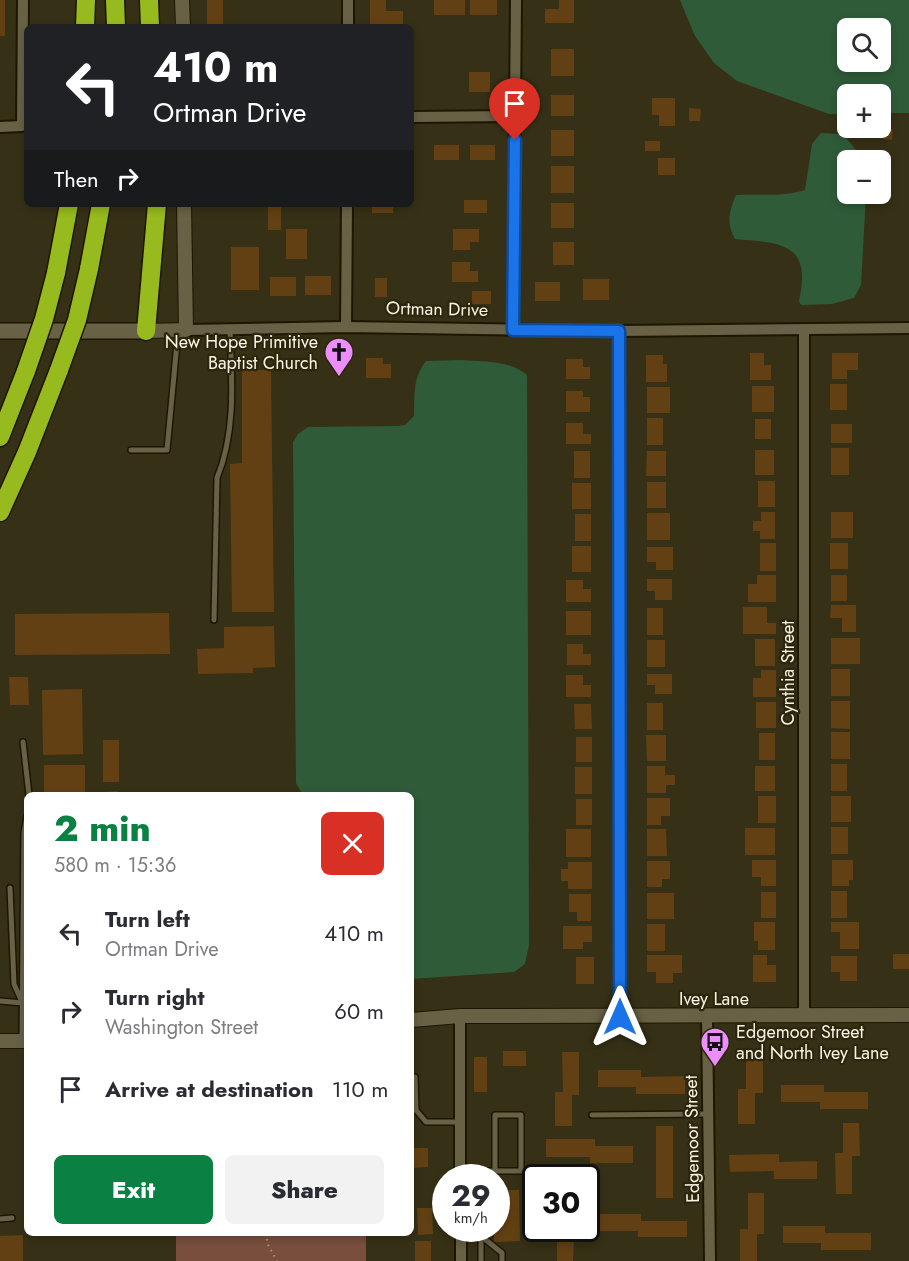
<!DOCTYPE html>
<html lang="en">
<head>
<meta charset="utf-8">
<style>
  :root { --surface:#fff; --page:#f2f2f3; --text:#2b2b33; --muted:#7c7c81; --accent:#0b8043 }
  body { margin:0; font-family:Jost,sans-serif; background:var(--page); color:var(--text); height:100vh; display:flex; flex-direction:column; font-size:22px; white-space:nowrap }
  * { box-sizing:border-box; margin:0 }
  p { font-size:20px; color:var(--muted) }
  .icon { flex:none; width:33px; height:33px; fill:none; stroke:currentColor; stroke-width:2; stroke-linecap:round; stroke-linejoin:round }
  .map { position:relative; flex:1; overflow:hidden }
  .details { position:absolute; left:24px; top:792px; width:390px; height:444px; display:flex; flex-direction:column; background:var(--surface); border-radius:9px; box-shadow:0 3px 9px #0003 }
  .details>* { flex:none }
  .top-card { position:absolute; left:24px; top:24px; width:390px; height:183px; border-radius:9px; box-shadow:0 3px 9px #0003; background:#202124; color:#fff; overflow:hidden }
  .tools { position:absolute; left:837px; top:18px; display:grid; gap:12px }
  .tools a { display:grid; place-items:center; width:54px; height:54px; border-radius:9px; background:var(--surface); box-shadow:0 3px 9px #0003; font-size:30px }
  .speed { position:absolute; left:432px; top:1164px; display:flex; gap:12px; font-size:30px; font-weight:700; text-align:center }
  .speed>* { display:grid; place-content:center; width:78px; height:78px; border-radius:50%; background:var(--surface); box-shadow:0 3px 9px #0003; line-height:1 }
  .speed small { font-size:15px; font-weight:400 }
  .speed .limit { border:3px solid #111; border-radius:9px; background:#fff; color:#111 }
  .pin { position:absolute; display:grid; place-items:center; width:51px; height:51px; color:#fff; margin:-62px -26px; border-radius:50% 50% 50% 0; rotate:-45deg; box-shadow:0 0 6px #0007 }
  .pin .icon { rotate:45deg }
  .me { position:absolute; width:66px; margin:-33px; rotate:0deg; stroke-linejoin:round; filter:drop-shadow(0 0 4px #0008) }
  .turn { display:flex; align-items:center; gap:21px; height:126px; padding:0 30px; font-size:27px }
  .turn .icon { width:78px; height:78px; stroke-width:2.5 }
  .turn b { display:block; font-size:42px; line-height:51px }
  .then { display:flex; align-items:center; height:57px; padding:0 30px; background:#0003; gap:12px; font-size:22px }
  .round { display:grid; place-items:center; flex:none; width:63px; height:63px; border-radius:9px; background:var(--page) }
  .headline { display:flex; align-items:center; justify-content:space-between; height:102px; padding:0 30px }
  h1 { font-size:36px; font-weight:800; line-height:45px; color:var(--accent) }
  .action { display:flex; gap:12px; margin-top:auto; padding:12px 30px }
  .action a { flex:1; height:69px; border-radius:9px; background:var(--accent); color:#fff; font-size:24px; font-weight:800; line-height:69px; text-align:center }
  .action a+a { background:var(--page); color:var(--text) }
  ul { padding:0; list-style:none }
  li { display:flex; align-items:center; gap:18px; height:78px; padding:0 30px }
  li div { flex:1 }
  li b { display:block; font-size:22px }
  li em { font-style:normal }
  .map>svg:first-child { display:block }
  .green { fill:#794e3d }
  .water { fill:#2f5b39; fill-rule:evenodd }
  .building { fill:#624013 }
  .lines { fill:none; stroke-linecap:round; stroke-linejoin:round }
  .service-casing { stroke:#1d1701; stroke-width:8 }
  .minor-casing { stroke:#1d1701; stroke-width:14 }
  .tertiary-casing { stroke:#1d1701; stroke-width:16 }
  .secondary-casing { stroke:#1d1701; stroke-width:18 }
  .motorway-casing { stroke:#1d1701; stroke-width:21 }
  .path { stroke:#a19c87; stroke-width:2; stroke-dasharray:1.5 4.5; stroke-linecap:butt }
  .service { stroke:#686146; stroke-width:5 }
  .minor { stroke:#686146; stroke-width:10 }
  .tertiary { stroke:#686146; stroke-width:14 }
  .secondary { stroke:#686146; stroke-width:15 }
  .motorway { stroke:#97bb1e; stroke-width:18 }
  .motorway-bridge-casing { stroke:#1d1701; stroke-width:21; stroke-linecap:butt }
  .motorway-bridge { stroke:#97bb1e; stroke-width:18 }
  .route-casing { stroke:#114b97; stroke-width:15 }
  .route { stroke:#1a73e8; stroke-width:10 }
  .labels { text-anchor:middle; dominant-baseline:central; stroke-width:4.5; stroke-linejoin:round; paint-order:stroke }
  .street-label { font-size:18px; fill:#f8f4e4; stroke:#2c260c }
  .poi-label { font-size:18px; fill:#f8f4e4; stroke:#2c260c; text-anchor:end }
</style>
</head>
<body>
<div class="map">
<svg width="909" height="1261" viewBox="0 0 909 1261">
  <rect width="100%" height="100%" fill="#363016"/>
  <rect class="green" x="176" y="1233" width="190" height="28"/>
  <g class="water">
    <path d="M680,0H909V113H881L880,94H848L847,114H829L737,81L714,63L695,36ZM848,28H880V62H848Z"/>
    <path d="M821,133L843,134L856,150L859,160H848V194H866L861,285L854,298L832,304L801,305L799,301C812,243 782,243 735,239C726,223 729,211 736,195C759,194 783,197 805,190L812,144Z"/>
    <path d="M462,360C485,362 509,360 527,375L529,945L525,964L514,972L411,979V795H303L296,783L293,442L298,434L308,427L398,426L405,425L414,416C415,395 412,379 426,361Z"/>
  </g>
  <g class="building">
    <rect x="0" y="0" width="5" height="36"/>
    <rect x="207" y="0" width="16" height="27"/>
    <path d="M370,0H386V11H403V27H370Z"/>
    <rect x="434" y="0" width="31" height="15"/>
    <rect x="470" y="0" width="27" height="15"/>
    <path d="M559,0H574V23H545V9H559Z"/>
    <rect x="551" y="49" width="23" height="27"/>
    <rect x="469" y="72" width="21" height="20"/>
    <rect x="551" y="95" width="23" height="21"/>
    <path d="M652,98H675V126H659V115H652Z"/>
    <path d="M689,108L701,109L700,121H689Z"/>
    <path d="M883,129H893L892,140L883,139Z"/>
    <rect x="551" y="130" width="23" height="26"/>
    <rect x="645" y="141" width="15" height="10"/>
    <rect x="434" y="145" width="25" height="15"/>
    <rect x="470" y="145" width="25" height="15"/>
    <rect x="658" y="158" width="17" height="17"/>
    <rect x="551" y="166" width="23" height="27"/>
    <path d="M880,170H891V196H879Z"/>
    <rect x="464" y="200" width="23" height="13"/>
    <rect x="551" y="203" width="23" height="25"/>
    <rect x="372" y="204" width="21" height="9"/>
    <rect x="268" y="206" width="13" height="24"/>
    <rect x="286" y="229" width="21" height="30"/>
    <path d="M453,229H479V242H470V250H453Z"/>
    <rect x="553" y="242" width="21" height="23"/>
    <rect x="231" y="247" width="28" height="43"/>
    <path d="M452,262H470V271H478V282H452Z"/>
    <rect x="305" y="276" width="26" height="19"/>
    <rect x="270" y="277" width="26" height="19"/>
    <rect x="375" y="278" width="12" height="19"/>
    <rect x="583" y="279" width="26" height="21"/>
    <rect x="535" y="282" width="25" height="19"/>
    <rect x="472" y="291" width="19" height="13"/>
    <path d="M750,353H764V365H771V380H750Z"/>
    <path d="M832,353H858V370H847V379H832Z"/>
    <path d="M646,355H663V364H667V382H646Z"/>
    <path d="M366,358H383V364H391V378H366Z"/>
    <path d="M566,359H583V367H590V379H566Z"/>
    <path d="M242,370H271L274,612H232L230,464L242,463Z"/>
    <rect x="830" y="384" width="17" height="26"/>
    <rect x="752" y="386" width="22" height="26"/>
    <rect x="647" y="387" width="23" height="26"/>
    <path d="M566,391H583V397H590V412H566Z"/>
    <rect x="647" y="418" width="16" height="27"/>
    <rect x="755" y="419" width="16" height="20"/>
    <path d="M566,423H583V434H591V444H566Z"/>
    <rect x="831" y="424" width="21" height="19"/>
    <rect x="831" y="448" width="18" height="27"/>
    <rect x="755" y="450" width="19" height="25"/>
    <rect x="574" y="451" width="16" height="27"/>
    <path d="M647,451H666V476H646Z"/>
    <rect x="758" y="481" width="17" height="26"/>
    <rect x="647" y="482" width="19" height="26"/>
    <rect x="572" y="483" width="19" height="26"/>
    <path d="M761,512H775V539H760V531H753V521H761Z"/>
    <rect x="831" y="512" width="22" height="26"/>
    <rect x="647" y="513" width="23" height="27"/>
    <rect x="575" y="514" width="16" height="27"/>
    <rect x="760" y="543" width="16" height="28"/>
    <rect x="830" y="543" width="18" height="26"/>
    <rect x="572" y="546" width="19" height="26"/>
    <path d="M647,547H673V570H656V562H647Z"/>
    <path d="M757,575H776V602H748V584H757Z"/>
    <rect x="831" y="575" width="16" height="26"/>
    <path d="M647,579H672V600H655V591H647Z"/>
    <path d="M566,580H583V589H591V602H566Z"/>
    <path d="M831,605H856V632H842V618H830Z"/>
    <path d="M743,607H767V623H776V634H743Z"/>
    <rect x="647" y="608" width="16" height="27"/>
    <rect x="566" y="611" width="25" height="24"/>
    <path d="M169,613L170,654L15,655V614Z"/>
    <path d="M274,626L275,667L253,668V673L198,674L197,649L224,648V627Z"/>
    <rect x="831" y="638" width="29" height="26"/>
    <rect x="755" y="639" width="20" height="27"/>
    <rect x="647" y="640" width="18" height="27"/>
    <path d="M567,644H583V654H591V665H567Z"/>
    <rect x="831" y="669" width="19" height="27"/>
    <path d="M761,670H776V697H753V678H761Z"/>
    <path d="M647,674H672V694H655V685H647Z"/>
    <path d="M566,675H583V685H591V697H566Z"/>
    <path d="M9,677H28L29,705H10Z"/>
    <path d="M82,689L83,754L43,755L42,690Z"/>
    <path d="M831,701H850V729L831,728Z"/>
    <rect x="756" y="702" width="20" height="26"/>
    <rect x="647" y="703" width="16" height="27"/>
    <path d="M574,704H591L592,729H575Z"/>
    <rect x="831" y="732" width="19" height="27"/>
    <rect x="759" y="733" width="16" height="27"/>
    <path d="M646,735H666V761H647Z"/>
    <rect x="576" y="737" width="16" height="25"/>
    <rect x="103" y="740" width="16" height="42"/>
    <rect x="831" y="764" width="16" height="27"/>
    <rect x="44" y="765" width="41" height="30"/>
    <path d="M647,766H665V775H675V785H666V793H647Z"/>
    <rect x="755" y="766" width="20" height="25"/>
    <rect x="575" y="767" width="17" height="27"/>
    <path d="M118,791V795H103V792Z"/>
    <rect x="758" y="796" width="18" height="27"/>
    <rect x="831" y="796" width="20" height="26"/>
    <path d="M647,798H670V816H661V825H647Z"/>
    <rect x="576" y="799" width="16" height="26"/>
    <rect x="831" y="827" width="17" height="27"/>
    <rect x="745" y="828" width="30" height="27"/>
    <rect x="566" y="829" width="25" height="28"/>
    <path d="M647,829H666L667,856H647Z"/>
    <path d="M752,860H776V886H761V877H752Z"/>
    <path d="M832,860H853V880H849V886H832Z"/>
    <path d="M647,861H670V879H662V887H647Z"/>
    <path d="M568,862H592V889H568V881H561V869H568Z"/>
    <rect x="831" y="891" width="16" height="27"/>
    <rect x="761" y="892" width="15" height="26"/>
    <rect x="647" y="893" width="27" height="26"/>
    <path d="M569,894H591V921H577V912H569Z"/>
    <path d="M754,922H775V950H758V941H754Z"/>
    <path d="M831,922H859V949H840V932H831Z"/>
    <rect x="647" y="924" width="18" height="27"/>
    <path d="M563,926H592V942H583V949H563Z"/>
    <rect x="893" y="954" width="16" height="15"/>
    <path d="M647,955H682V973H673V983H656V972H647Z"/>
    <path d="M753,955H767V965H776V982H753Z"/>
    <path d="M831,956H857V981H840V972H831Z"/>
    <rect x="576" y="957" width="18" height="27"/>
    <rect x="503" y="1051" width="23" height="15"/>
    <path d="M562,1052H579V1095H572V1126H555V1092H563Z"/>
    <path d="M746,1052H763V1093H755V1124H738V1089H746Z"/>
    <rect x="474" y="1057" width="13" height="35"/>
    <path d="M598,1070H641V1077L685,1076V1094H636V1087H598Z"/>
    <path d="M781,1085H824V1092H868V1109H820V1102H781Z"/>
    <path d="M843,1123H859L860,1156H852V1194H836L835,1153H843Z"/>
    <rect x="656" y="1126" width="17" height="72"/>
    <path d="M546,1139H595V1146H633V1163H590V1157H546Z"/>
    <path d="M411,1148H428V1167L411,1168Z"/>
    <path d="M779,1154V1162L817,1161V1179H774V1171L730,1172L729,1155Z"/>
    <path d="M496,1190H519L520,1241L494,1242V1228H496Z"/>
    <path d="M748,1193H764V1234H757V1261H740V1229H748Z"/>
    <path d="M417,1208H432L433,1234L418,1235Z"/>
    <path d="M599,1214H641V1221H687V1237H638V1231H599Z"/>
    <path d="M783,1226H825V1233H871V1250H821V1243H783Z"/>
    <path d="M564,1228H581V1239H574L573,1261H557V1235H564Z"/>
    <path d="M23,1235V1261H0V1236Z"/>
    <rect x="415" y="1241" width="16" height="20"/>
  </g>
  <g class="lines">
    <g class="service-casing">
      <g id="service">
        <path d="M131,450H167L178,332"/>
        <path d="M214,620L217,478C236,432 232,380 230,330"/>
        <path d="M23,742L29,795"/>
        <path d="M10,888L14,984L22,1002"/>
        <path d="M0,1001L23,1003"/>
        <path d="M22,1039L24,833L27,816"/>
        <path d="M411,1077H415L416,1110"/>
        <path d="M411,1110H416L426,1122H460"/>
        <path d="M592,1115L708,1114"/>
        <path d="M460,1171H521V1115H495V1171"/>
        <path d="M0,1219L12,1218"/>
        <path d="M481,1228V1261"/>
        <path d="M461,1237L481,1236L502,1253V1261"/>
      </g>
    </g>
    <g class="minor-casing">
      <g id="minor">
        <path d="M348,27V0"/>
        <path d="M411,117L515,116"/>
        <path d="M0,127L22,126L23,0"/>
        <path d="M346,327L347,204"/>
        <path d="M804,329V1016"/>
        <path d="M186,330L346,327L619,331L909,328"/>
        <path d="M513,330L516,0"/>
        <path d="M619,331L620,1017"/>
        <path d="M460,1016V1178"/>
        <path d="M707,1017L710,1261"/>
        <path d="M461,1228V1261"/>
      </g>
    </g>
    <g class="tertiary-casing">
      <g id="tertiary">
        <path d="M182,0L183,27"/>
        <path d="M146,331L186,330L184,204"/>
        <path d="M411,1020L460,1016L909,1015"/>
        <path d="M0,1041H27"/>
      </g>
    </g>
    <g class="secondary-casing">
      <path id="secondary" d="M0,331H146"/>
    </g>
    <g class="motorway-casing">
      <g id="motorway">
        <path d="M115,0L116,27"/>
        <path d="M149,0L150,27"/>
        <path d="M85,27L86,0"/>
        <path d="M89,269L101,204"/>
        <path d="M56,273L69,204"/>
        <path d="M146,331L157,204"/>
        <path d="M0,437L26,371"/>
        <path d="M0,512L27,452L59,370"/>
      </g>
    </g>
    <path class="path" d="M267,1233V1243L277,1261"/>
    <use href="#service" class="service"/>
    <use href="#minor" class="minor"/>
    <use href="#tertiary" class="tertiary"/>
    <use href="#secondary" class="secondary"/>
    <use href="#motorway" class="motorway"/>
    <g class="motorway-bridge-casing">
      <g id="motorway-bridge">
        <path d="M59,370L77,320L89,269"/>
        <path d="M26,371L44,319L56,273"/>
      </g>
    </g>
    <use href="#motorway-bridge" class="motorway-bridge"/>
  </g>
  <g class="lines">
    <g class="route-casing">
      <path id="route" d="M515,140L513,330L619,331L620,1017"/>
    </g>
    <use href="#route" class="route"/>
  </g>
  <defs>
    <g id="church-pin" transform="scale(1.5)"><path d="M0 17L-7.5 6A9.5 9.5 0 1 1 7.5 6Z" fill="#eb8dfb" stroke="#2c260c"/><path d="M-1.2-6h2.4v3.5h3.3v2.4h-3.3V6h-2.4V-.1h-3.3v-2.4h3.3Z" fill="#111"/></g>
    <g id="bus-pin" transform="scale(1.5)"><path d="M0 17L-7.5 6A9.5 9.5 0 1 1 7.5 6Z" fill="#eb8dfb" stroke="#2c260c"/><path d="M-5-6H5V4H4V6H2V4H-2V6H-4V4H-5ZM-3.5-4V0h7V-4ZM-3.5 1.2v1.5H-2V1.2ZM2 1.2v1.5H3.5V1.2Z" fill="#111"/></g>
  </defs>
  <g fill-rule="evenodd">
    <use href="#church-pin" x="339" y="352"/>
    <use href="#bus-pin" x="715" y="1042"/>
  </g>
  <g class="labels">
    <g class="street-label">
      <text transform="translate(437 309) rotate(1)">Ortman Drive</text>
      <text transform="translate(788 673) rotate(-90)">Cynthia Street</text>
      <text x="714" y="999">Ivey Lane</text>
      <text transform="translate(692 1139) rotate(-91)">Edgemoor Street</text>
    </g>
    <g class="poi-label">
      <text x="318" y="342">New Hope Primitive<tspan x="318" dy="21">Baptist Church</tspan></text>
      <text x="736" y="1032" text-anchor="start">Edgemoor Street<tspan x="736" dy="21">and North Ivey Lane</tspan></text>
    </g>
  </g>
</svg>
<div class="tools">
<a><svg class="icon" aria-label="search" viewBox="0 0 24 24"><circle cx="10" cy="10" r="6"/><path d="M15 15l6 6"/></svg></a>
<a>+</a>
<a>−</a>
</div>
<div class="speed"><div>29<small>km/h</small></div><div class="limit">30</div></div>
<div class="pin" style="left:515px;top:140px;background:#d93025"><svg class="icon" aria-label="arrive" viewBox="0 0 24 24"><path d="M6 21V4h12l-3 4 3 4H6"/></svg></div>
<svg class="me" style="left:620px;top:1017px" viewBox="-20 -20 40 40"><path d="M0-17L14 15 0 8-14 15z" fill="#1a73e8" stroke="#fff" stroke-width="4"/></svg>
<div class="top-card">
<div class="turn"><svg class="icon" aria-label="left" viewBox="0 0 24 24"><path d="M17 20v-9H6M10 6l-5 5 5 5"/></svg><div><b>410 m</b>Ortman Drive</div></div>
<div class="then">Then<svg class="icon" aria-label="right" viewBox="0 0 24 24"><path d="M7 20v-9h11M14 6l5 5-5 5"/></svg></div>
</div>
<section class="details">
<div class="headline"><div><h1>2 min</h1><p>580 m · 15:36</p></div><a class="round" style="background:#d93025;color:#fff"><svg class="icon" aria-label="close" viewBox="0 0 24 24"><path d="M6 6l12 12M18 6L6 18"/></svg></a></div>
<ul>
<li><svg class="icon" aria-label="left" viewBox="0 0 24 24"><path d="M17 20v-9H6M10 6l-5 5 5 5"/></svg><div><b>Turn left</b><p>Ortman Drive</p></div><em>410 m</em></li>
<li><svg class="icon" aria-label="right" viewBox="0 0 24 24"><path d="M7 20v-9h11M14 6l5 5-5 5"/></svg><div><b>Turn right</b><p>Washington Street</p></div><em>60 m</em></li>
<li><svg class="icon" aria-label="arrive" viewBox="0 0 24 24"><path d="M6 21V4h12l-3 4 3 4H6"/></svg><div><b>Arrive at destination</b></div><em>110 m</em></li>
</ul>
<div class="action"><a>Exit</a><a>Share</a></div>
</section>
</div>
</body>
</html>
